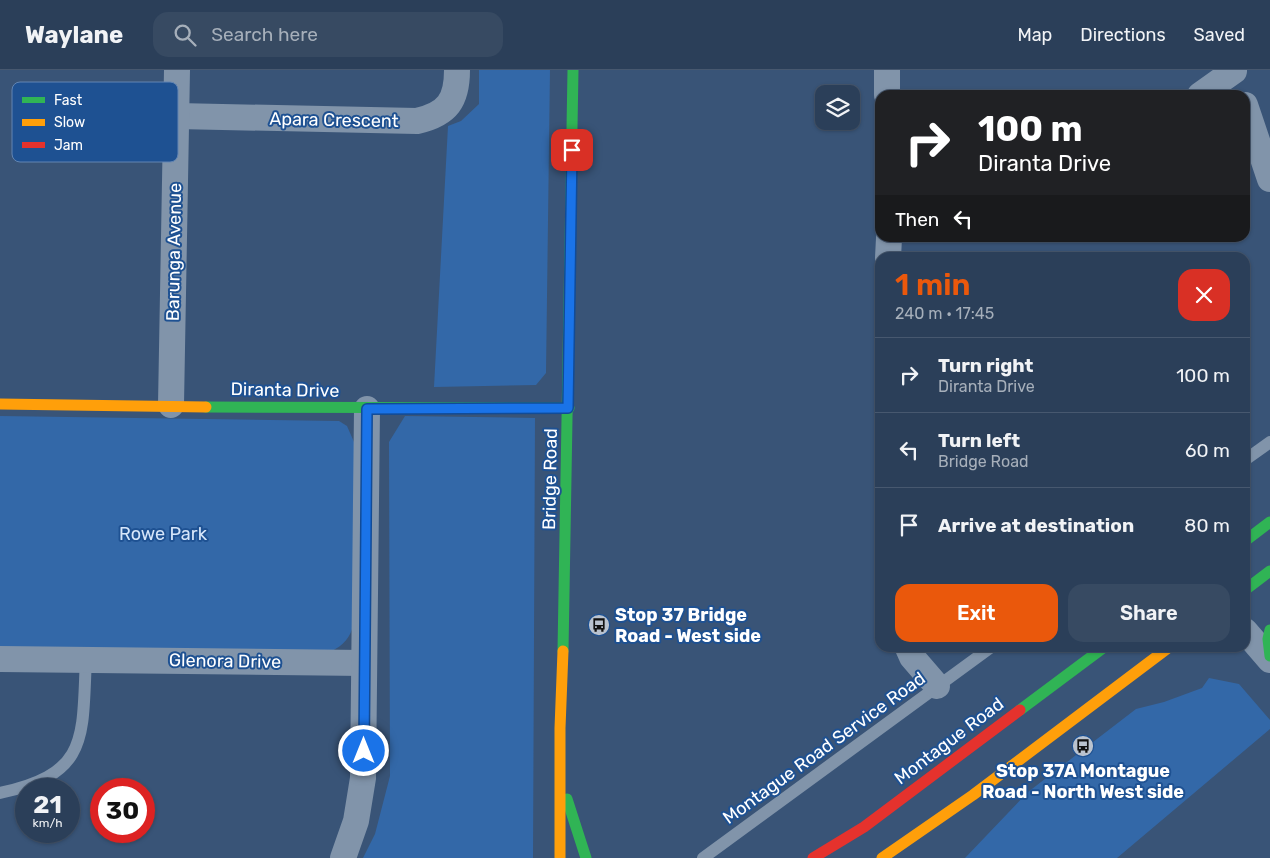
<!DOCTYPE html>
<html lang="en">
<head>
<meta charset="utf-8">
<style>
  :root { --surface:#2b3f59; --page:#374a62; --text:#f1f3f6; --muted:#a6afba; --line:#47586f; --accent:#ea580c }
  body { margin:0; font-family:Rubik,sans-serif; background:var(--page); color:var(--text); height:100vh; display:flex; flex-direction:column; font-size:19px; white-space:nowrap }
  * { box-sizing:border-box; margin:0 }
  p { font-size:16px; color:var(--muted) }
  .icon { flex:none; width:28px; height:28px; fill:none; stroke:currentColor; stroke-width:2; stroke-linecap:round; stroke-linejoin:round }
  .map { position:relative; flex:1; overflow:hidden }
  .side { position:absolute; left:875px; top:182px; width:375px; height:400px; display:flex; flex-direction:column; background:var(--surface); border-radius:15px; box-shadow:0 1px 4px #0004,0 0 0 1px var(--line) }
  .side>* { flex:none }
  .top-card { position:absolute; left:875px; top:20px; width:375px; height:152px; border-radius:15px; box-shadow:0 1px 4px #0004,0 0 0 1px var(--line); background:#202124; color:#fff; overflow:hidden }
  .fabs { position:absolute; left:815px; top:15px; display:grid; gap:10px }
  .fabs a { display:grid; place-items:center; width:45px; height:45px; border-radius:10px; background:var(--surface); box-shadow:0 1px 4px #0004,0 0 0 1px var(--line); font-size:25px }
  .speed { position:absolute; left:15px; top:708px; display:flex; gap:10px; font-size:25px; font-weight:700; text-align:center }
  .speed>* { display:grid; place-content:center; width:65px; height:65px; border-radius:50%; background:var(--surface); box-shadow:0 1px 4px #0004,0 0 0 1px var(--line); line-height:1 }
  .speed small { font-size:12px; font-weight:400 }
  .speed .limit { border:8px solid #d22; background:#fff; color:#111 }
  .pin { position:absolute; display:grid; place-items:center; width:42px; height:42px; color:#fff; margin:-21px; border-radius:10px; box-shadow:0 2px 8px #0006 }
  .me { position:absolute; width:55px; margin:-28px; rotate:0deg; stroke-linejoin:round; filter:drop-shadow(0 0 4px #0008) }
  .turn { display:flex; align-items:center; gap:18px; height:105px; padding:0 20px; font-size:22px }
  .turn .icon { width:65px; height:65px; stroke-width:2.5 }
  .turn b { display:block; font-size:35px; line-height:42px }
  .then { display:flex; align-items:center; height:48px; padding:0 20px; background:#0003; gap:10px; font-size:19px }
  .round { display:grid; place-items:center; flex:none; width:52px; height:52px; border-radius:15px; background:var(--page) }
  .headline { display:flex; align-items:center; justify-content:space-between; height:85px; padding:0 20px }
  h1 { font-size:30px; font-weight:600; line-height:38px; color:var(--accent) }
  .button { display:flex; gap:10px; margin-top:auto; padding:10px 20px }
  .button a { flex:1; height:58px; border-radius:15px; background:var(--accent); color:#fff; font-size:20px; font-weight:600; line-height:58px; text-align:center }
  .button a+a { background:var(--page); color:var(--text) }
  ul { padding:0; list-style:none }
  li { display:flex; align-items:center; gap:15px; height:75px; padding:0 20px; border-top:1px solid var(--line) }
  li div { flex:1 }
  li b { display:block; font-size:19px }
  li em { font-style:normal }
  header { display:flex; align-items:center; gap:30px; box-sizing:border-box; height:70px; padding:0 25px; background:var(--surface); border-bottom:1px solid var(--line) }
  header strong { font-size:24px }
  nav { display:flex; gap:28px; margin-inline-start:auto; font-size:18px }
  .search { width:350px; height:45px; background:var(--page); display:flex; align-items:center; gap:12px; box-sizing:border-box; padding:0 18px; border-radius:15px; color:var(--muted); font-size:19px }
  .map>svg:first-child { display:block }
  .green { fill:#3368a8 }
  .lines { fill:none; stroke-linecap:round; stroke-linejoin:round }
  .lane { stroke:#8194aa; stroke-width:12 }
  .street { stroke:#8194aa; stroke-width:26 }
  .fast { stroke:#30b455; stroke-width:11 }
  .slow { stroke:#ff9f0a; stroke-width:11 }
  .jam { stroke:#e5322d; stroke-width:11 }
  .route-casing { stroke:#114b97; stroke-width:12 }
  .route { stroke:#1a73e8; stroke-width:9 }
  .labels { text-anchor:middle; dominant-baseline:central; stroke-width:4; stroke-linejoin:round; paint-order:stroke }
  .street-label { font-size:18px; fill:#fff; stroke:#1e5192 }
  .park-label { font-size:18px; fill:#d6e6fa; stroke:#1e5192 }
  .poi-label { font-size:18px; font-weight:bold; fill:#fff; stroke:#1e5192; text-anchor:start }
  .key { fill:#1e5192; stroke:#6285b3; stroke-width:1 }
  .key-label { font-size:14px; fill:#fff }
</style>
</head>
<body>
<header>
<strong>Waylane</strong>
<div class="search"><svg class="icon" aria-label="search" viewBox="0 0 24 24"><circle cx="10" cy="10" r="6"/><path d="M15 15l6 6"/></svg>Search here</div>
<nav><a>Map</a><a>Directions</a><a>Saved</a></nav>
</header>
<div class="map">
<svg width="1270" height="788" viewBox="0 0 1270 788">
  <rect width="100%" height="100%" fill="#395477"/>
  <g class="green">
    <path d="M479,0H550L546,303L536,315L434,317L448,56L461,51L479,34Z"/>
    <path d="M0,346L339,351L347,356L354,372V553C350,568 344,575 330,582L0,579Z"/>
    <path d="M405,346L535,348L533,788H363L375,764L390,706L389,372Z"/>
    <path d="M1209,608L1239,614L1270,650V659L1117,788H965L1028,722L1136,639L1164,632L1202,618Z"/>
  </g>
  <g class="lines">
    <g class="lane">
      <path d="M1245,390L1270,372"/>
      <path d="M0,723C90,704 82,667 86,588"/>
      <path d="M703,788L990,578"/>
    </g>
    <g class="street">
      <path d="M887,0V25"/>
      <path d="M1200,25L1234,1"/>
      <path d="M1245,35L1270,109"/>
      <path d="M177,46L417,51C448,44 457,30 457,0"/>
      <path d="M888,188L889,168"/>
      <path d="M171,335L177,0"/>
      <path d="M1245,561L1270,590"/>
      <path d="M908,578L912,587L937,616"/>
      <path d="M0,589L364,593"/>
      <path d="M343,788L356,751L363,708L367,339"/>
    </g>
    <g class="fast">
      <path d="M206,337L569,338"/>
      <path d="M1245,471L1270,452"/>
      <path d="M1245,520L1270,501"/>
      <path d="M1270,560L1268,569L1270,586"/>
      <path d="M563,581L573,0"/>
      <path d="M1020,640L1103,578"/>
      <path d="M567,729L586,788"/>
    </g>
    <g class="slow">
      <path d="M0,334L206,337"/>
      <path d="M560,788V658L563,581"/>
      <path d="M882,788L973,725L1168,578"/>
    </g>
    <path class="jam" d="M813,788L864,757L1020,640"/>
  </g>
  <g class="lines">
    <g class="route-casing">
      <path id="route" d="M364,681L367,339L568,338L572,80"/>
    </g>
    <use href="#route" class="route"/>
  </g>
  <defs>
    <g id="bus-disc" transform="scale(1.125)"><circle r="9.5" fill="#bac3cf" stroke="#1e5192"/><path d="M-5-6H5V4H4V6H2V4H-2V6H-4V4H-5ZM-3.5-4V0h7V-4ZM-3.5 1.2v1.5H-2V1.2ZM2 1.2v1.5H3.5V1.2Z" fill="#111"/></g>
  </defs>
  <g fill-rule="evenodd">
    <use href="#bus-disc" x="599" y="555"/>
    <use href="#bus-disc" x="1083" y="676"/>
  </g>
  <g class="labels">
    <g class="street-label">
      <text transform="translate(334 50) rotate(1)">Apara Crescent</text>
      <text transform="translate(174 182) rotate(-89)">Barunga Avenue</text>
      <text transform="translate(285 320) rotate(1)">Diranta Drive</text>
      <text transform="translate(550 409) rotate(-89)">Bridge Road</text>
      <text transform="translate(225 591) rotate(1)">Glenora Drive</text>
      <text transform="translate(949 671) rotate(-37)">Montague Road</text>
      <text transform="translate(824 678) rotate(-36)">Montague Road Service Road</text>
    </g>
    <g class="park-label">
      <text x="163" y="464">Rowe Park</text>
    </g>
    <g class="poi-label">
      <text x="615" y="545">Stop 37 Bridge<tspan x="615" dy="21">Road - West side</tspan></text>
      <text x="1083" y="701" text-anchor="middle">Stop 37A Montague<tspan x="1083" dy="21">Road - North West side</tspan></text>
    </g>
  </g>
  <rect x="12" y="12" width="166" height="80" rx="8" class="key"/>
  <rect x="22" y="27" width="23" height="6" fill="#30b455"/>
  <rect x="22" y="49" width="23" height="7" fill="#ff9f0a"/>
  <rect x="22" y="72" width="23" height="6" fill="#e5322d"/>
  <g class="key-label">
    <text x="54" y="35">Fast</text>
    <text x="54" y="57">Slow</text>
    <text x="54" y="80">Jam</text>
  </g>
</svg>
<div class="fabs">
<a><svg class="icon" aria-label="layers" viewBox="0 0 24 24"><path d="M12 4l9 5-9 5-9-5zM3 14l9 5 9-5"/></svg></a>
</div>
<div class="speed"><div>21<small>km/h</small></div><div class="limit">30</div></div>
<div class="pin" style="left:572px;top:80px;background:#d93025"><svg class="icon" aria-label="arrive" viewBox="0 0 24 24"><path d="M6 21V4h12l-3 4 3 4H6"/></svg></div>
<svg class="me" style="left:364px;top:681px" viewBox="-20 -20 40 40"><circle r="17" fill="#1a73e8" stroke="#fff" stroke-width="3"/><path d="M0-11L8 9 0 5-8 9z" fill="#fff"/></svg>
<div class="top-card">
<div class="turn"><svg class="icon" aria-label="right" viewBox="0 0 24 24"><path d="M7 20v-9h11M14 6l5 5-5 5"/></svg><div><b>100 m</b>Diranta Drive</div></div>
<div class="then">Then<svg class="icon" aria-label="left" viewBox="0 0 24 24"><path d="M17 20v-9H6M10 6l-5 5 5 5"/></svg></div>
</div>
<section class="side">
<div class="headline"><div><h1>1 min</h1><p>240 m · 17:45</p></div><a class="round" style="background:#d93025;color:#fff"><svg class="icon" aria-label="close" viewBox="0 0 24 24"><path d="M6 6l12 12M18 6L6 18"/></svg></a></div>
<ul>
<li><svg class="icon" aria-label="right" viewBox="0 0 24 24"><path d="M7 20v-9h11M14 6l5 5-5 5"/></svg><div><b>Turn right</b><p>Diranta Drive</p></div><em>100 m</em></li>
<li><svg class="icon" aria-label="left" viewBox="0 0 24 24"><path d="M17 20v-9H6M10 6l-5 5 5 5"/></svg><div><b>Turn left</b><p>Bridge Road</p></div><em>60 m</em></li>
<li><svg class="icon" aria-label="arrive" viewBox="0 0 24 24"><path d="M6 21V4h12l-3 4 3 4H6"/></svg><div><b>Arrive at destination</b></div><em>80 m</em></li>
</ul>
<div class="button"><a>Exit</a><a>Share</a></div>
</section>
</div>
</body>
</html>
